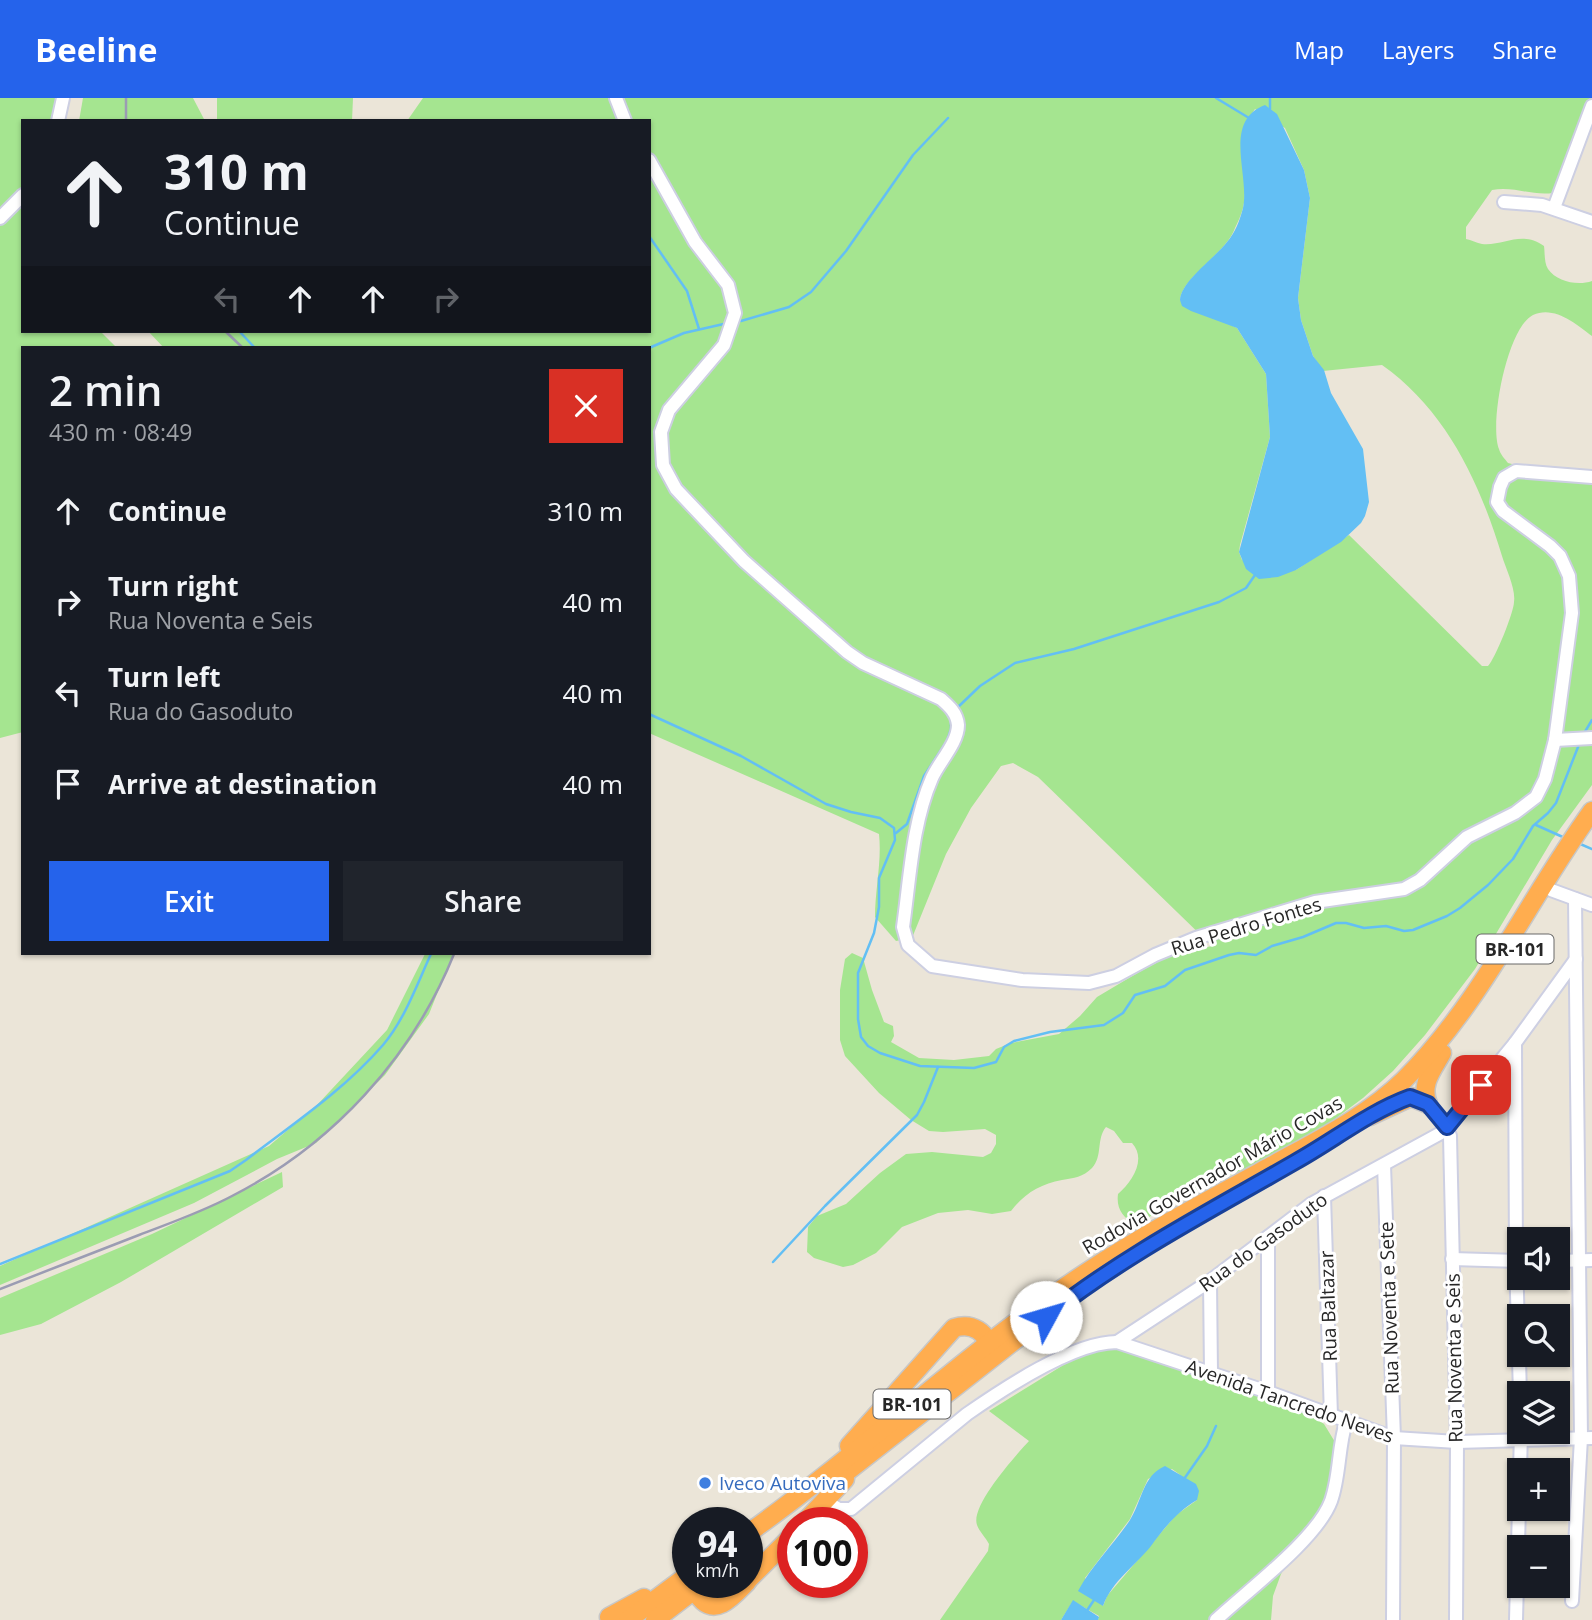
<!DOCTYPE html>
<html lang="en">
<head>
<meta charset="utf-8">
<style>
  :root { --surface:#171b24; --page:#20242c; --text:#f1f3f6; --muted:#9ea1a6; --accent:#2563eb }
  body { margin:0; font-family:"Open Sans",sans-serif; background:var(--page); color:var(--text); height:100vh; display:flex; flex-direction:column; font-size:26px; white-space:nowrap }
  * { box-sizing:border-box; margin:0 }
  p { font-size:23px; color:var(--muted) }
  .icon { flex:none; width:38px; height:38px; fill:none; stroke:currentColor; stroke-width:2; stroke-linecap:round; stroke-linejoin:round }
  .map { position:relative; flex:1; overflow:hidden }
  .panel { position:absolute; left:21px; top:248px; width:630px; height:609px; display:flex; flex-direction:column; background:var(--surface); border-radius:0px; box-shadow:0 2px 5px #0004 }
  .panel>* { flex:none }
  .top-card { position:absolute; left:21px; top:21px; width:630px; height:214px; border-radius:0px; box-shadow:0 2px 5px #0004; background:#171b24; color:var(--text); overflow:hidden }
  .buttons { position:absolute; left:1507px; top:1129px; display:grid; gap:14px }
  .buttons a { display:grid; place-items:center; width:63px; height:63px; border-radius:0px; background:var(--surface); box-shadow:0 2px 5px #0004; font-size:35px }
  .speed { position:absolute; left:672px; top:1409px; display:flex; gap:14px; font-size:35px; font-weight:700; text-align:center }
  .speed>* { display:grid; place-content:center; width:91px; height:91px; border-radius:50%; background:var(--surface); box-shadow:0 2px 5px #0004; line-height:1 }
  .speed small { font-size:18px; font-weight:400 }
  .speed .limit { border:10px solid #d22; background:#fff; color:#111 }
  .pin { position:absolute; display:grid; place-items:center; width:60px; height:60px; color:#fff; margin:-30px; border-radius:14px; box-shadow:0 4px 10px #0006 }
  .me { position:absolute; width:77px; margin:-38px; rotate:51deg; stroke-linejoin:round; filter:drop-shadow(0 0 5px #0008) }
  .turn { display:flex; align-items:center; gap:24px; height:147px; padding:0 28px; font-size:32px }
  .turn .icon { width:91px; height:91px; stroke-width:2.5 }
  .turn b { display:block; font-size:49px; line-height:60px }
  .lanes { display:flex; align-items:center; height:66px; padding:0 28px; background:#0003; justify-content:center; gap:35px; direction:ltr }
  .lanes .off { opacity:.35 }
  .round { display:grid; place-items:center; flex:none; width:74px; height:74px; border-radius:0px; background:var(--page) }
  .headline { display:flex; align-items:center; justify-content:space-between; height:119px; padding:0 28px }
  h1 { font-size:42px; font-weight:600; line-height:52px }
  .button { display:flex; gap:14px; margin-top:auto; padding:14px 28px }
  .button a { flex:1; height:80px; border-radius:0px; background:var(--accent); color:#fff; font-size:28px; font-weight:600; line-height:80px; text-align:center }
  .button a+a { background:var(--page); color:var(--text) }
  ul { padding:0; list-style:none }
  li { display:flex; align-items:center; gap:21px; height:91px; padding:0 28px }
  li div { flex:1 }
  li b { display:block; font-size:26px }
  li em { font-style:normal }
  header { display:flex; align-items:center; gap:42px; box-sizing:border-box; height:98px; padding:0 35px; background:var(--accent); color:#fff }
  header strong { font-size:33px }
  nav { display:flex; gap:38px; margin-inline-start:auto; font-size:24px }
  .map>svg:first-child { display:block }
  .green { fill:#a5e590; fill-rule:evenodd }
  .water { fill:#63bff4 }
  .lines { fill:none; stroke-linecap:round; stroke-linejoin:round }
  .stream { stroke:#63bff4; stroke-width:2.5 }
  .minor-casing { stroke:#cdcfe2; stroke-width:16 }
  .highway-casing { stroke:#c7c7c7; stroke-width:21 }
  .minor { stroke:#fff; stroke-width:12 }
  .highway { stroke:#ffad4f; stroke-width:18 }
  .rail { stroke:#9b9cb3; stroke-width:2.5 }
  .route-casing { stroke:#184099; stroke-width:18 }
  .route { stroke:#2563eb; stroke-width:12 }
  .shop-dot { fill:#3f7fe0; stroke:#fff; stroke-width:2.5 }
  .labels { text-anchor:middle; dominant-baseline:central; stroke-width:6; stroke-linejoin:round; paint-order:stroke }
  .shield { fill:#fff; stroke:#686868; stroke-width:2 }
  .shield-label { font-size:18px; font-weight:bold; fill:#272727 }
  .street-label { font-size:19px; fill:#272727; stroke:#fff }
  .shop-label { font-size:19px; fill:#366cbe; stroke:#fff; text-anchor:start }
</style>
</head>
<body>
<header>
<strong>Beeline</strong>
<nav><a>Map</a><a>Layers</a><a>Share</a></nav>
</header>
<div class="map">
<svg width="1592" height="1522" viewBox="0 0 1592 1522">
  <rect width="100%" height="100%" fill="#ebe5d8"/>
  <g class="green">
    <path d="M0,0H57L53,23H23V233H100L117,250H23V634L0,640Z"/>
    <path d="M83,0H193L205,23H79Z"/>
    <path d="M217,0H353L352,23H217Z"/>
    <path d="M423,0H1592V8L1560,84L1553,95C1532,98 1514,88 1492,92L1466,129V141C1471,142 1477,145 1482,146C1505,148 1521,132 1544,148C1545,155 1544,165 1548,171C1557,184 1578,188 1592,183V238C1576,226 1554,207 1533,217C1507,230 1489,326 1499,351C1500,356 1505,361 1508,365C1531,372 1576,364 1592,377V687L1552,742L1475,871L1425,937L1393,973L1363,1000L1324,1029L1268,1060L1193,1094L1135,1127C1123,1119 1116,1111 1118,1096C1132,1084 1147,1061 1132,1045H1123L1114,1033L1106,1029C1096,1041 1103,1058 1092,1070C1083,1079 1074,1080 1062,1082C1040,1086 1024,1096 1011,1113L992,1116L968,1112L938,1115L902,1129L876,1155L853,1167L843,1169L814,1160L807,1154L808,1129L817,1118L846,1106L880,1075L906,1056L932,1054L983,1059L991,1055L996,1046V1037L985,1031L943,1034L929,1033L911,1022L879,995L845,958L840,942V892L845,861L852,855L863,860L872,892L884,924L893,928L894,938L891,944L919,960L954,962L989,958L996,951L1011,945L1059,936L1080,918L1097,899L1139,874L1171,857L1212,848L1038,679L1013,665L1001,668L971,710L946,756L912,840L896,843L875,819C875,791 882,763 879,736L649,635V250H164L148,233H649V23H407ZM1255,11L1285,30L1304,72L1310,100L1298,200L1301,222L1313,258L1323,273L1382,267C1446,312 1480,385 1502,458C1506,471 1516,491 1514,504C1514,514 1495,561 1488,568H1482L1349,437L1296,472L1242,462L1239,454L1240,447L1270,339L1266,276L1237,230L1180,202C1182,179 1226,156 1235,130C1238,124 1241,117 1243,110C1252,71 1227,49 1255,11Z"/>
    <path d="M425,856H453L429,916L385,977L316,1045L277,1061L194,1105L0,1187V1168L269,1048L317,1007L387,932Z"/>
    <path d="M282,1074L283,1089L121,1184L41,1226L0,1237V1200L152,1136Z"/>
    <path d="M1117,1250L1137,1254L1308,1314L1324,1326L1335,1344L1334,1374L1326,1401L1281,1476L1273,1498L1271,1522H1098L1099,1518L1073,1503L1061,1522H940L988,1453L989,1446C986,1440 979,1433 977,1427C970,1408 1016,1357 1029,1343L989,1313L1078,1258L1093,1251ZM1172,1371L1179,1376L1197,1402L1176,1417L1107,1498L1103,1508L1085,1480L1130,1421L1148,1381Z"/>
  </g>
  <g class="water">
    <path d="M1265,7L1277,16L1304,72L1310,100L1298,200L1301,222L1313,258L1324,272L1331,295L1363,351L1369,404L1365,418L1361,425L1341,444L1296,472L1278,479L1259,481L1246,471L1239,454L1270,339L1266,276L1237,230L1191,213L1182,208L1180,202C1181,183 1215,160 1227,144C1235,135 1240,122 1243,110C1250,77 1222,23 1265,7Z"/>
    <path d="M1165,1368L1196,1386L1199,1393L1197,1402C1177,1414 1165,1429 1151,1448C1135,1468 1112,1483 1103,1508L1078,1493C1092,1467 1114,1446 1130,1422C1142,1403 1143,1377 1165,1368Z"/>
    <path d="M1073,1502L1099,1519L1098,1522H1061Z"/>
  </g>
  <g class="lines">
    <g class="stream">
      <path d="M1216,0L1249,20"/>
      <path d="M1270,0V11"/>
      <path d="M649,138L687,193L699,231"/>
      <path d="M741,223L789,209L811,194L846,153L913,57L948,20"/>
      <path d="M239,233L255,250"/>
      <path d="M649,250L684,235L728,225"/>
      <path d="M957,610L980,588L1015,565L1074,551L1219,504L1246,490L1255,477"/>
      <path d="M649,616L741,658L826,706L851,714L880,720L894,730L895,742L879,780V809L874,835L858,875V921L861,939L868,948L880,955L920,968L974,970L996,964L1004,949L1014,943L1050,934L1104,927L1123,915L1135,897L1165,888L1185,872L1229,857L1239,855L1256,857L1272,848L1303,839L1336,825H1346L1364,830L1386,828L1404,833L1413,832L1447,818L1460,810L1488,787L1513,761L1533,728L1548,715L1556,705L1580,644"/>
      <path d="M1583,637L1592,622"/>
      <path d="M1536,727L1565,740"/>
      <path d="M896,735L907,726L924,678L947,643L951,631V621"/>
      <path d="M1578,745L1592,751"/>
      <path d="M773,1164L825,1108L917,1017L924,1004L938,969"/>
      <path d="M0,1166L230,1073L246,1062C293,1026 344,992 383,947C405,921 417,886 431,856"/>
      <path d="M1184,1381L1207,1348L1216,1328"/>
      <path d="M1086,1514L1094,1502"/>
    </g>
    <g class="minor-casing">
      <g id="minor">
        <path d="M616,0L625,23"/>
        <path d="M58,23L63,0"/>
        <path d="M649,62L695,144L728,187L735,215L724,247L669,312L661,334L663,367L676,391L744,463L847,554L863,565L941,601C949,608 957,615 958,627C958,645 939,664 932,680C912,726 910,780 903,829L908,847L932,868L1022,882L1089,885L1116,878L1155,857L1196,840L1315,804L1404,791L1420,782L1467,739L1515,715L1536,699L1545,681L1555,642L1572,515L1569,478L1560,458L1550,448L1503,413L1497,404L1500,389L1504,380L1516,373L1592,379"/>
        <path d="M1504,104L1542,107L1592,124"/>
        <path d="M1554,110L1592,8"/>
        <path d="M0,120L23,97"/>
        <path d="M1555,642L1592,640"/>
        <path d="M1551,792L1592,807"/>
        <path d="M1515,945L1516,1163L1520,1295"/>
        <path d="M1428,1006L1447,1029L1450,1038L1457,1344L1456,1522"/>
        <path d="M1384,1067L1394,1340L1393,1522"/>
        <path d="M1324,1098L1331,1318"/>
        <path d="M1268,1139V1294"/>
        <path d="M1452,1161L1519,1163"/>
        <path d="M1558,1163L1592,1162"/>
        <path d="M1210,1183L1211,1275"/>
        <path d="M1117,1244L1210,1183L1311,1106L1441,1035L1515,945L1576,861"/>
        <path d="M1520,1372L1521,1334"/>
        <path d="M826,1403L839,1411H851L967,1316C1003,1291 1073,1244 1117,1244L1268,1294L1394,1340L1457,1344L1592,1340"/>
        <path d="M1572,1503L1581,1340L1575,801"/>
        <path d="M1216,1522C1247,1493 1317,1441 1331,1403C1340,1378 1338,1349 1346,1324"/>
        <path d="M1516,1522L1519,1409"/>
      </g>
    </g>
    <g class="highway-casing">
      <g id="highway">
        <path d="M1428,1006C1420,986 1432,973 1442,955"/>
        <path d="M1370,1018L1411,999L1428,1006"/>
        <path d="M849,1348L954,1230C972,1224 988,1234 990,1253"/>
        <path d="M830,1387L1070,1199"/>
        <path d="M805,1424L845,1381"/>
        <path d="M747,1436C863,1354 966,1254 1084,1176C1144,1136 1208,1102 1271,1068C1316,1043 1366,1019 1404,982C1482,904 1528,802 1592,713"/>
        <path d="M747,1483L793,1437"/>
        <path d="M696,1484C694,1491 696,1494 700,1500C716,1520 735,1496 747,1484"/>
        <path d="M609,1519L644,1500"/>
        <path d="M628,1522L688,1477"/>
        <path d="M655,1522L702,1486"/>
      </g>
    </g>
    <use href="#minor" class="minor"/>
    <use href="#highway" class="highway"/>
    <g class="rail">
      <path d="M126,0V23"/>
      <path d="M225,233L243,250"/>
      <path d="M0,1191C46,1173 93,1155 139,1137C170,1125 202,1114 232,1098C332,1047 412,960 454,856"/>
    </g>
  </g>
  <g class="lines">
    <g class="route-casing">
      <path id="route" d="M1046,1219C1123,1158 1210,1113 1295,1064C1333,1043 1369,1014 1410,999L1428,1006L1447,1029L1481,987"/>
    </g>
    <use href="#route" class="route"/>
  </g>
  <circle class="shop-dot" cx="705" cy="1385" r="7"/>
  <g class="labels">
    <g class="shield">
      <rect x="1476.5" y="836.5" width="77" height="29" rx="5"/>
      <rect x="873.5" y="1291.5" width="77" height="29" rx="5"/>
    </g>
    <g class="shield-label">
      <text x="1515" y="851">BR-101</text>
      <text x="912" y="1306">BR-101</text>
    </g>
    <g class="street-label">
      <text transform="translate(1246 828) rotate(-17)">Rua Pedro Fontes</text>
      <text transform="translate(1212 1077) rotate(-30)">Rodovia Governador Mário Covas</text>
      <text transform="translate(1263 1144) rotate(-36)">Rua do Gasoduto</text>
      <text transform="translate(1328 1208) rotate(-92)">Rua Baltazar</text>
      <text transform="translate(1389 1210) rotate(-92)">Rua Noventa e Sete</text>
      <text transform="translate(1454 1260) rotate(-91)">Rua Noventa e Seis</text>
      <text transform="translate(1290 1303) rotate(19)">Avenida Tancredo Neves</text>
    </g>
    <g class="shop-label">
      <text x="719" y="1385">Iveco Autoviva</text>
    </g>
  </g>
</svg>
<div class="buttons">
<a><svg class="icon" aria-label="sound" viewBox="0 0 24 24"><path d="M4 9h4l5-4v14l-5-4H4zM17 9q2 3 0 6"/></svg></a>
<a><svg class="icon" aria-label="search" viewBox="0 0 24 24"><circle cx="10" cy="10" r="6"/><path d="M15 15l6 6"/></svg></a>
<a><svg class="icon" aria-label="layers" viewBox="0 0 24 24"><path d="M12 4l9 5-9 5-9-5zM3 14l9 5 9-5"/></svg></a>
<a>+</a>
<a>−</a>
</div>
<div class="speed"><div>94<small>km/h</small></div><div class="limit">100</div></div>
<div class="pin" style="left:1481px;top:987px;background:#d93025"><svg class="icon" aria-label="arrive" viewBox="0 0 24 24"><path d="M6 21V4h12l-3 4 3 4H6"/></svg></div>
<svg class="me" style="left:1046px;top:1219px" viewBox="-20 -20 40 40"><circle r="19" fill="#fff"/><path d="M0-13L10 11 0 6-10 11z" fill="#2563eb"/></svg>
<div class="top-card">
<div class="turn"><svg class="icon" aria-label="ahead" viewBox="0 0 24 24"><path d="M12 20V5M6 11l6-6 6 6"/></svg><div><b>310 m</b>Continue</div></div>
<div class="lanes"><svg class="icon off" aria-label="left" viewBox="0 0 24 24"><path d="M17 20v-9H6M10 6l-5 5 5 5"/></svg><svg class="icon" aria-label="ahead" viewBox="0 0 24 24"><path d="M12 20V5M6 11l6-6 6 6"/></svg><svg class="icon" aria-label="ahead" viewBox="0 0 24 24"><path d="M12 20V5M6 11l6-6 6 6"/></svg><svg class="icon off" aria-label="right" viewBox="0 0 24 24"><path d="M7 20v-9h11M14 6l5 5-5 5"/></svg></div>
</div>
<section class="panel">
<div class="headline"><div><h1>2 min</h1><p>430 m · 08:49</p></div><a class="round" style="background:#d93025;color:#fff"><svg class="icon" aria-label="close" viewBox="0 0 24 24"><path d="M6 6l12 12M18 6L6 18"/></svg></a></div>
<ul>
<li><svg class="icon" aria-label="ahead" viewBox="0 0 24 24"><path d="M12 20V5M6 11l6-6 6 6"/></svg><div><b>Continue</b></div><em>310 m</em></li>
<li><svg class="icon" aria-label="right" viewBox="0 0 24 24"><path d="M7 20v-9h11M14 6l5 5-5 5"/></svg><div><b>Turn right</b><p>Rua Noventa e Seis</p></div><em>40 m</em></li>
<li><svg class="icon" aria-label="left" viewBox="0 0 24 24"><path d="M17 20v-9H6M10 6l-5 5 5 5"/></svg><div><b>Turn left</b><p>Rua do Gasoduto</p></div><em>40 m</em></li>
<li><svg class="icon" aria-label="arrive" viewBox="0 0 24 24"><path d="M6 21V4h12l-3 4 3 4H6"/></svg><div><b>Arrive at destination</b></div><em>40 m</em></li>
</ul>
<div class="button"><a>Exit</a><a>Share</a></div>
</section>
</div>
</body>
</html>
